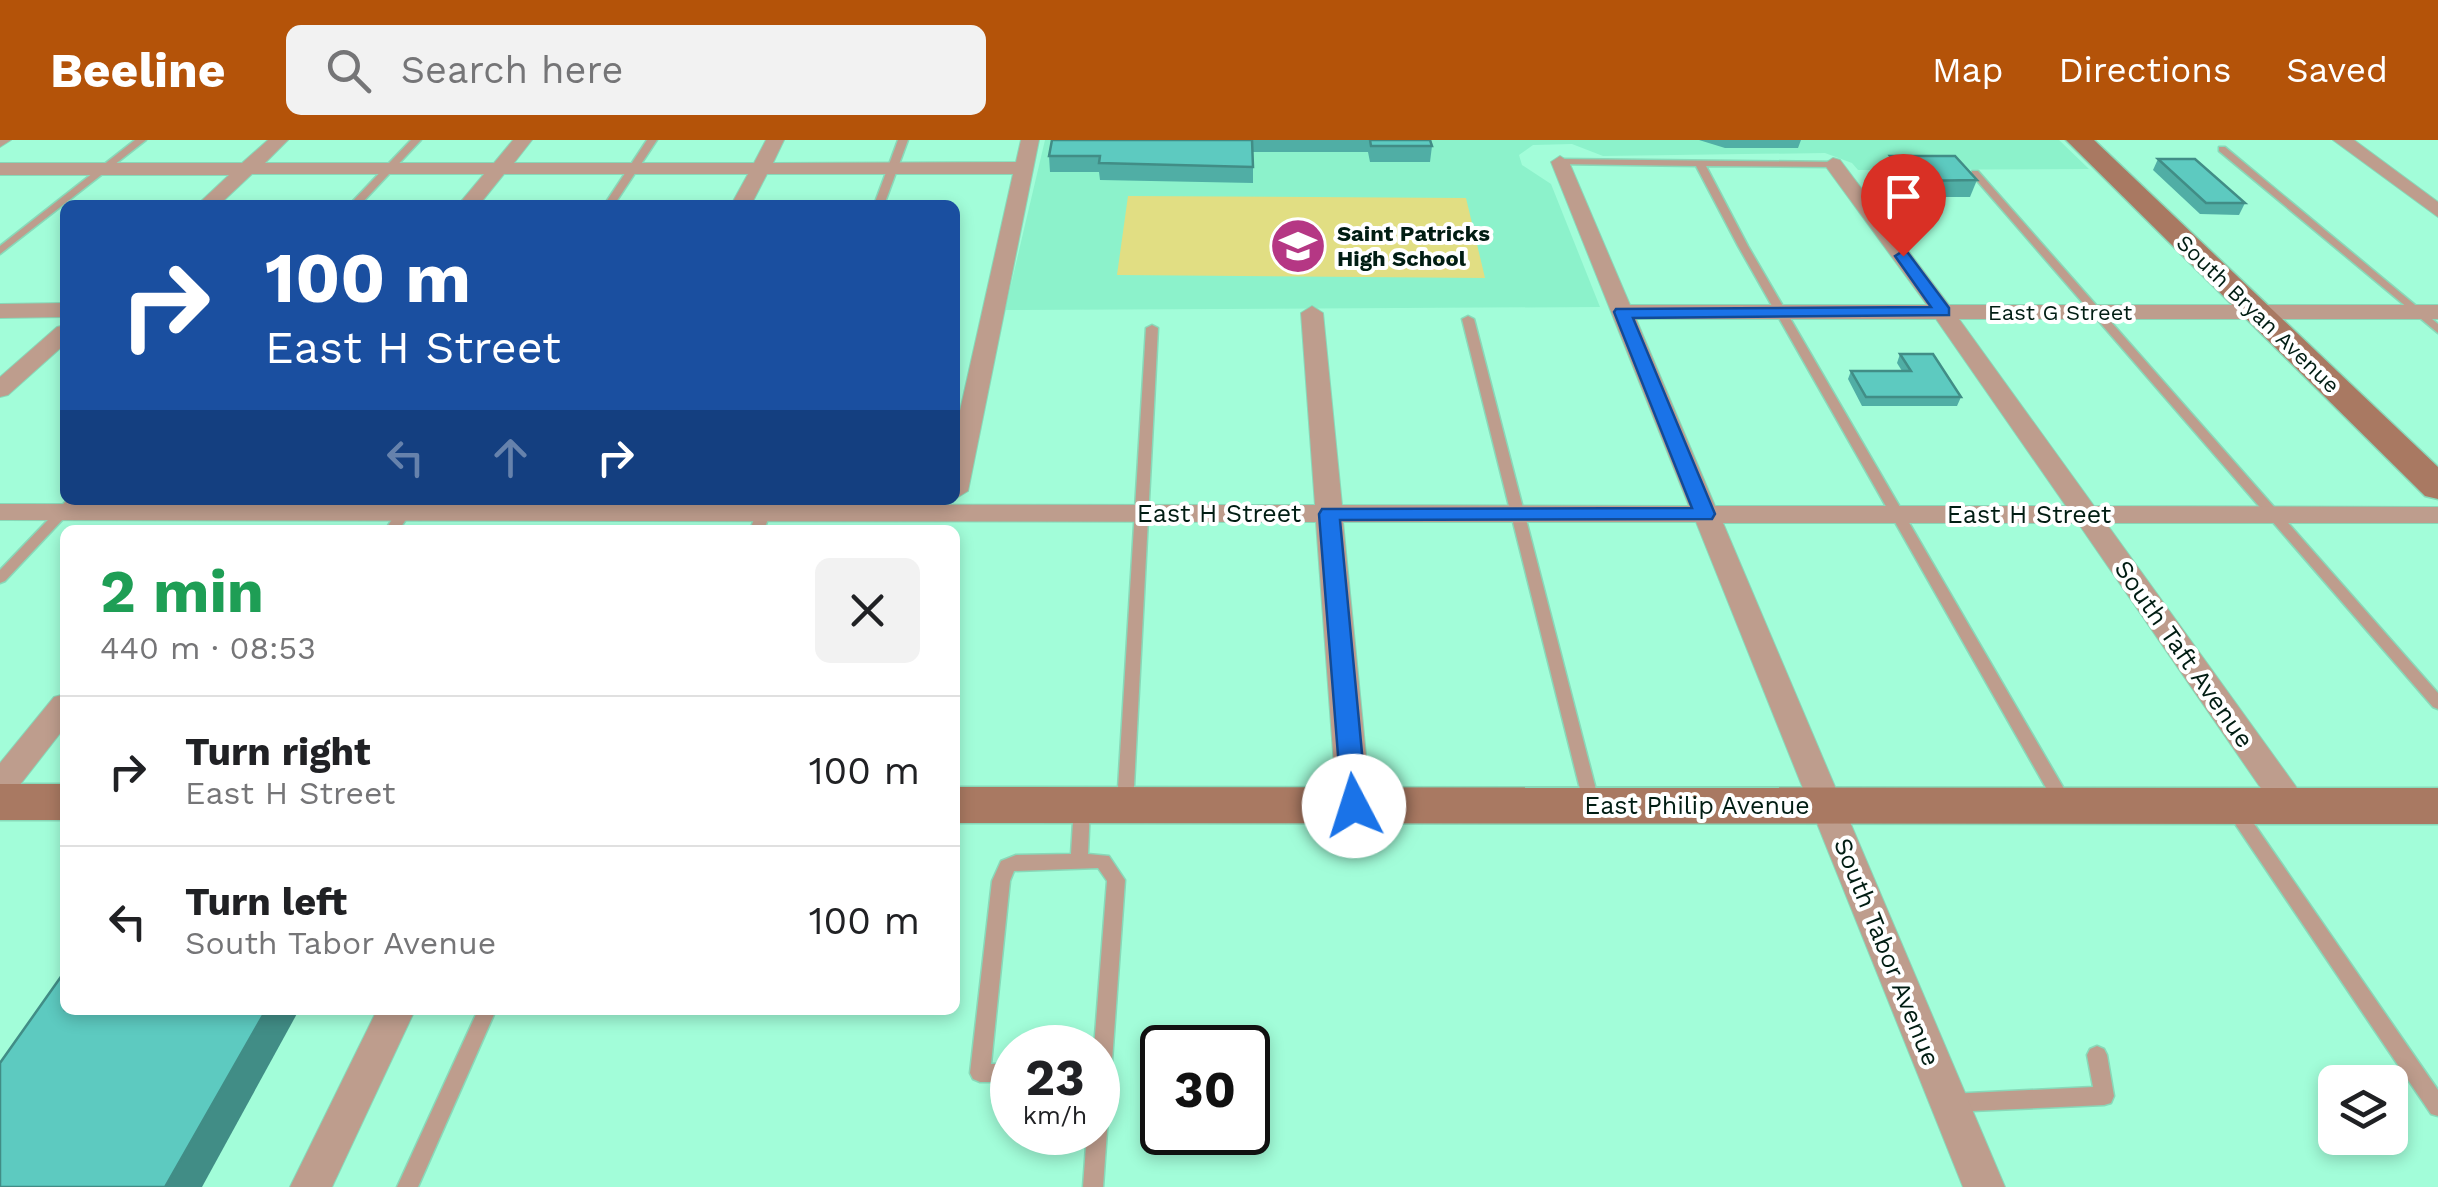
<!DOCTYPE html>
<html lang="en">
<head>
<meta charset="utf-8">
<style>
  :root { --surface:#fff; --page:#f2f2f2; --text:#202124; --muted:#757577; --line:#e0e0e0; --accent:#b45309 }
  body { margin:0; font-family:"Work Sans",sans-serif; background:var(--page); color:var(--text); height:100vh; display:flex; flex-direction:column; font-size:38px; white-space:nowrap }
  * { box-sizing:border-box; margin:0 }
  p { font-size:32px; color:var(--muted) }
  .icon { flex:none; width:55px; height:55px; fill:none; stroke:currentColor; stroke-width:2; stroke-linecap:round; stroke-linejoin:round }
  .map { position:relative; flex:1; overflow:hidden }
  .drawer { position:absolute; left:60px; top:385px; width:900px; height:490px; display:flex; flex-direction:column; background:var(--surface); border-radius:15px; box-shadow:0 5px 15px #0003 }
  .drawer>* { flex:none }
  .top-card { position:absolute; left:60px; top:60px; width:900px; height:305px; border-radius:15px; box-shadow:0 5px 15px #0003; background:#1a4fa0; color:#fff; overflow:hidden }
  .tools { position:absolute; left:2318px; top:925px; display:grid; gap:20px }
  .tools a { display:grid; place-items:center; width:90px; height:90px; border-radius:15px; background:var(--surface); box-shadow:0 5px 15px #0003; font-size:50px }
  .speed { position:absolute; left:990px; top:885px; display:flex; gap:20px; font-size:50px; font-weight:700; text-align:center }
  .speed>* { display:grid; place-content:center; width:130px; height:130px; border-radius:50%; background:var(--surface); box-shadow:0 5px 15px #0003; line-height:1 }
  .speed small { font-size:25px; font-weight:400 }
  .speed .limit { border:5px solid #111; border-radius:15px; background:#fff; color:#111 }
  .pin { position:absolute; display:grid; place-items:center; width:85px; height:85px; color:#fff; margin:-102px -42px; border-radius:50% 50% 50% 0; rotate:-45deg; box-shadow:0 0 10px #0007 }
  .pin .icon { rotate:45deg }
  .me { position:absolute; width:110px; margin:-55px; rotate:355deg; stroke-linejoin:round; filter:drop-shadow(0 0 8px #0008) }
  .turn { display:flex; align-items:center; gap:35px; height:210px; padding:0 40px; font-size:45px }
  .turn .icon { width:130px; height:130px; stroke-width:2.5 }
  .turn b { display:block; font-size:70px; line-height:85px }
  .lanes { display:flex; align-items:center; height:95px; padding:0 40px; background:#0003; justify-content:center; gap:50px; direction:ltr }
  .lanes .off { opacity:.35 }
  .round { display:grid; place-items:center; flex:none; width:105px; height:105px; border-radius:15px; background:var(--page) }
  .overview { display:flex; align-items:center; justify-content:space-between; height:170px; padding:0 40px }
  h1 { font-size:60px; font-weight:700; line-height:75px; color:#1e9e55 }
  ul { padding:0; list-style:none }
  li { display:flex; align-items:center; gap:30px; height:150px; padding:0 40px; border-top:2px solid var(--line) }
  li div { flex:1 }
  li b { display:block; font-size:38px }
  li em { font-style:normal }
  header { display:flex; align-items:center; gap:60px; box-sizing:border-box; height:140px; padding:0 50px; background:var(--accent); color:#fff }
  header strong { font-size:48px }
  nav { display:flex; gap:55px; margin-inline-start:auto; font-size:35px }
  .search { width:700px; height:90px; background:var(--page); display:flex; align-items:center; gap:25px; box-sizing:border-box; padding:0 35px; border-radius:15px; color:var(--muted); font-size:38px }
  .map>svg:first-child { display:block }
  .built { fill:#8cf2cb }
  .green { fill:#e1de83 }
  .lines { fill:none; stroke-linecap:round; stroke-linejoin:round }
  .lane-casing { stroke:#88d9b9; stroke-width:3 }
  .street-casing { stroke:#88d9b9; stroke-width:2 }
  .secondary-casing { stroke:#88d9b9; stroke-width:3 }
  .lane { fill:#be9d8d; fill-rule:evenodd }
  .street { fill:#be9d8d; fill-rule:evenodd }
  .secondary { fill:#a97962; fill-rule:evenodd }
  .wall { fill:#50aea5 }
  .shaded-wall { fill:#418d86 }
  .building { fill:#5dcac0; stroke:#418d86; stroke-width:2.5 }
  .route { fill:#1a73e8; stroke:#114b97; stroke-width:2.5 }
  .labels { text-anchor:middle; dominant-baseline:central; stroke-width:8; stroke-linejoin:round; paint-order:stroke }
  .far-poi-label { font-size:22px; font-weight:bold; fill:#011d13; stroke:#fff; text-anchor:start }
  .far-street-label { font-size:22px; fill:#011d13; stroke:#fff }
  .street-label { font-size:25px; fill:#011d13; stroke:#fff }
</style>
</head>
<body>
<header>
<strong>Beeline</strong>
<div class="search"><svg class="icon" aria-label="search" viewBox="0 0 24 24"><circle cx="10" cy="10" r="6"/><path d="M15 15l6 6"/></svg>Search here</div>
<nav><a>Map</a><a>Directions</a><a>Saved</a></nav>
</header>
<div class="map">
<svg width="2438" height="1047" viewBox="0 0 2438 1047">
  <rect width="100%" height="100%" fill="#a2fdd9"/>
  <path class="built" d="M1045,0H2059L2089,29L1858,30L1852,23L1825,13L1603,16L1572,4L1533,5L1519,15L1522,25L1551,44L1600,167L1005,170Z"/>
  <path class="green" d="M1128,56L1466,58L1485,138L1117,135Z"/>
  <g class="lines">
    <g class="lane-casing">
      <g id="lane">
        <path d="M135,0H146L0,114V106Z"/>
        <path d="M411,0H421L360,65H349Z"/>
        <path d="M647,0H657L614,65H604Z"/>
        <path d="M898,0H908L884,65H874Z"/>
        <path d="M2219,7H2225L2438,184V193L2219,11Z"/>
        <path d="M1560,19L1836,22L1838,24L1833,27L1706,26L1748,106L2070,659L2072,664L2070,669L2064,670L2058,669L1738,106L1696,26L1557,24L1555,22Z"/>
        <path d="M1972,31H1978L2438,553V569L2433,567L1972,35Z"/>
        <path d="M1468,176L1474,179L1600,665L1598,670L1592,671L1586,670L1584,665L1462,179Z"/>
        <path d="M1152,185L1158,188L1133,665L1131,670L1125,671L1119,670L1117,665L1146,188Z"/>
        <path d="M67,360H81L5,441L0,443V430Z"/>
        <path d="M405,360H419L399,390H385Z"/>
        <path d="M761,360H775L764,390H750Z"/>
        <path d="M1082,660L1088,661L1090,666L1088,714L1109,716L1125,740L1103,1047H1083L1087,992H1098V908H1094L1107,741L1098,728L1014,731L1010,741L991,924H1012V942H980L973,939L970,933L992,741L1001,721L1016,715L1071,714L1074,666L1076,661Z"/>
        <path d="M2233,661L2239,662L2438,950V976L2431,974L2227,672L2225,667L2227,662Z"/>
        <path d="M478,870H496L418,1047H397Z"/>
        <path d="M2097,906L2104,909L2107,915L2114,956L2111,963L2104,965L1949,972L1942,970L1939,963L1942,956L1949,954L2093,947L2087,915L2090,909Z"/>
      </g>
    </g>
    <g class="street-casing">
      <g id="street">
        <path d="M0,0H11L0,7Z"/>
        <path d="M268,0H288L265,23H494L513,0H532L514,23H754L766,0H784L773,23L1016,22L1021,0H1039L968,351L955,359V293L1013,34H767L751,65H731L748,34H504L479,65H458L484,34H252L219,65H197L229,35H0V23H242Z"/>
        <path d="M2333,0H2354L2438,62V77Z"/>
        <path d="M1560,16L1569,22L1630,165H1927L1824,24L1833,18L1840,20L1949,165H2438V179H1959L2094,366L2438,367V383H2106L2302,655L2307,664L2302,673L2290,677L2278,673L2078,383H1723L2005,1047H1963L1696,382H1343L1371,666L1366,675L1354,679L1342,675L1337,666L1316,382L0,380V364L1315,365L1301,173L1312,166L1323,173L1342,365L1689,366L1551,22ZM1636,179H1936L2066,366H1715Z"/>
        <path d="M65,163V177L0,178V164Z"/>
        <path d="M65,185V204L8,255L0,257V237L57,187Z"/>
        <path d="M65,554V587L12,655L0,659V623L54,557Z"/>
        <path d="M377,870H415L332,1047H290Z"/>
      </g>
    </g>
    <g class="secondary-casing">
      <g id="secondary">
        <path d="M2066,0H2094L2438,327V359L2425,356Z"/>
        <rect x="0" y="644" width="65" height="36"/>
        <path d="M955,647L2438,648V684L955,683Z"/>
      </g>
    </g>
    <use href="#lane" class="lane"/>
    <use href="#street" class="street"/>
    <use href="#secondary" class="secondary"/>
  </g>
  <g class="wall">
    <path d="M1052,0H1430L1432,6L1430,22H1370L1368,12H1253V43L1100,40L1099,32H1050L1049,16Z"/>
    <path d="M1699,0H1801L1798,8H1725Z"/>
    <path d="M1890,16L1977,40L1970,57H1903L1884,32Z"/>
    <path d="M2158,19L2245,63L2239,75L2200,74L2153,30Z"/>
    <path d="M1900,214L1961,257L1957,266H1862L1848,239L1851,231H1902L1897,223Z"/>
  </g>
  <path class="shaded-wall" d="M266,870H299L202,1047H165Z"/>
  <g class="building">
    <path d="M1052,0H1252L1253,27L1099,23L1100,16H1049Z"/>
    <path d="M1370,0H1430L1432,6H1371Z"/>
    <path d="M1890,16H1955L1977,40L1909,41Z"/>
    <path d="M2158,19H2195L2245,63H2206Z"/>
    <path d="M1900,214H1933L1961,257H1866L1851,231H1911Z"/>
    <path d="M65,831V870H266L165,1047H0V923Z"/>
  </g>
  <path class="route" d="M1903,111L1908,113L1949,168V175L1633,178L1715,374L1712,379L1340,380L1367,666L1363,673H1345L1342,666L1319,374L1322,369L1692,368L1614,172L1616,169L1931,167L1895,116Z"/>
  <defs>
    <g id="school-disc" transform="scale(2.875)"><circle r="9.5" fill="#b53784" stroke="#fff"/><path d="M0-5L7-2L0 1L-7-2ZM-4 1L0 2.5L4 1V4Q0 6-4 4Z" fill="#fff"/></g>
  </defs>
  <g fill-rule="evenodd">
    <use href="#school-disc" x="1298" y="106"/>
  </g>
  <g class="labels">
    <g class="far-poi-label">
      <text x="1337" y="93">Saint Patricks<tspan x="1337" dy="25">High School</tspan></text>
    </g>
    <g class="far-street-label">
      <text x="2060" y="172">East G Street</text>
      <text transform="translate(2258 174) rotate(44)">South Bryan Avenue</text>
    </g>
    <g class="street-label">
      <text x="1219" y="373">East H Street</text>
      <text x="2029" y="374">East H Street</text>
      <text transform="translate(2184 514) rotate(55)">South Taft Avenue</text>
      <text x="1697" y="665">East Philip Avenue</text>
      <text transform="translate(1887 812) rotate(68)">South Tabor Avenue</text>
    </g>
  </g>
</svg>
<div class="tools">
<a><svg class="icon" aria-label="layers" viewBox="0 0 24 24"><path d="M12 4l9 5-9 5-9-5zM3 14l9 5 9-5"/></svg></a>
</div>
<div class="speed"><div>23<small>km/h</small></div><div class="limit">30</div></div>
<div class="pin" style="left:1903px;top:116px;background:#d93025"><svg class="icon" aria-label="arrive" viewBox="0 0 24 24"><path d="M6 21V4h12l-3 4 3 4H6"/></svg></div>
<svg class="me" style="left:1354px;top:666px" viewBox="-20 -20 40 40"><circle r="19" fill="#fff"/><path d="M0-13L10 11 0 6-10 11z" fill="#1a73e8"/></svg>
<div class="top-card">
<div class="turn"><svg class="icon" aria-label="right" viewBox="0 0 24 24"><path d="M7 20v-9h11M14 6l5 5-5 5"/></svg><div><b>100 m</b>East H Street</div></div>
<div class="lanes"><svg class="icon off" aria-label="left" viewBox="0 0 24 24"><path d="M17 20v-9H6M10 6l-5 5 5 5"/></svg><svg class="icon off" aria-label="ahead" viewBox="0 0 24 24"><path d="M12 20V5M6 11l6-6 6 6"/></svg><svg class="icon" aria-label="right" viewBox="0 0 24 24"><path d="M7 20v-9h11M14 6l5 5-5 5"/></svg></div>
</div>
<section class="drawer">
<div class="overview"><div><h1>2 min</h1><p>440 m · 08:53</p></div><a class="round"><svg class="icon" aria-label="close" viewBox="0 0 24 24"><path d="M6 6l12 12M18 6L6 18"/></svg></a></div>
<ul>
<li><svg class="icon" aria-label="right" viewBox="0 0 24 24"><path d="M7 20v-9h11M14 6l5 5-5 5"/></svg><div><b>Turn right</b><p>East H Street</p></div><em>100 m</em></li>
<li><svg class="icon" aria-label="left" viewBox="0 0 24 24"><path d="M17 20v-9H6M10 6l-5 5 5 5"/></svg><div><b>Turn left</b><p>South Tabor Avenue</p></div><em>100 m</em></li>
</ul>
</section>
</div>
</body>
</html>
